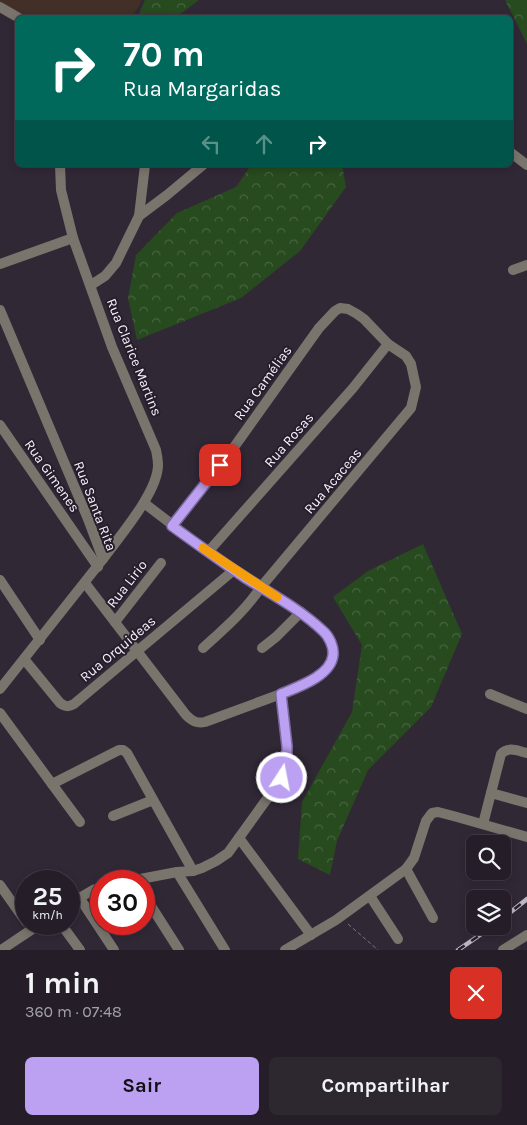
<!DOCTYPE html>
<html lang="pt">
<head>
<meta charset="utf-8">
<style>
  :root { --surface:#251e28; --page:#2d2730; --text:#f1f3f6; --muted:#a3a2a8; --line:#423c45; --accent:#bca0f2 }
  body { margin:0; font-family:Karla,sans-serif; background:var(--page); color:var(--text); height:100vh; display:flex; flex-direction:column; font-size:19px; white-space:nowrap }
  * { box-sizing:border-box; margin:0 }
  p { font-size:16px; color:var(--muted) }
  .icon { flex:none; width:28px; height:28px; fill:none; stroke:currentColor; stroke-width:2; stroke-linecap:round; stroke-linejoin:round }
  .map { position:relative; height:950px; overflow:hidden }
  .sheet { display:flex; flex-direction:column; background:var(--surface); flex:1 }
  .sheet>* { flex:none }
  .banner { position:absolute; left:15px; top:15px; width:498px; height:152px; border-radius:8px; box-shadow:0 2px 8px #0003,0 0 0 1px var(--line); background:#00695c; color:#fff; overflow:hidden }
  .fabs { position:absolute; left:466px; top:835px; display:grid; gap:10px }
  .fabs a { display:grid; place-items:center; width:45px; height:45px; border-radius:8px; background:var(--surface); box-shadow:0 2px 8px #0003,0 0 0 1px var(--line); font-size:25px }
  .speed { position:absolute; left:15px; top:870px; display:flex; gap:10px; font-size:25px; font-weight:700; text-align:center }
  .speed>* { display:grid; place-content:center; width:65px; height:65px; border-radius:50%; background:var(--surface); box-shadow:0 2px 8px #0003,0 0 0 1px var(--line); line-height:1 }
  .speed small { font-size:12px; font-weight:400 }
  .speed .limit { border:8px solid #d22; background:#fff; color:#111 }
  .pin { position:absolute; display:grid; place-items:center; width:42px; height:42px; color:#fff; margin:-21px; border-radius:10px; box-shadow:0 2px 8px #0006 }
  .me { position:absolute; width:55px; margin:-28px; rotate:11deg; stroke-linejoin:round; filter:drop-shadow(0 0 4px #0008) }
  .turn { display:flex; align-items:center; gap:18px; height:105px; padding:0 25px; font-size:22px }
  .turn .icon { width:65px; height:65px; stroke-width:2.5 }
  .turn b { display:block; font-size:35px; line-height:42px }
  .lanes { display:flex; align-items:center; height:48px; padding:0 25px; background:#0003; justify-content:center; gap:25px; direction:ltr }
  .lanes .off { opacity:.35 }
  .round { display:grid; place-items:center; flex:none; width:52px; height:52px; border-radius:8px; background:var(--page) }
  .overview { display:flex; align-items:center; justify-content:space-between; height:85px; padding:0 25px }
  h1 { font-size:30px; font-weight:700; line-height:38px }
  .action { display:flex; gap:10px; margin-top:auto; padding:10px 25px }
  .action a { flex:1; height:58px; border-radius:8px; background:var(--accent); color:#111; font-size:20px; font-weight:700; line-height:58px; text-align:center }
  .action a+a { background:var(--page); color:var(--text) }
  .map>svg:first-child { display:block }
  .education { fill:#412f28 }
  .forest { fill:url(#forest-crowns) }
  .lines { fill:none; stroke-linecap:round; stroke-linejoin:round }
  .path { stroke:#7d7582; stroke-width:1; stroke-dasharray:4 2.5; stroke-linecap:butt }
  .minor { stroke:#79756d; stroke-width:10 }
  .rail-casing { stroke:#bcb6c1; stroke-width:4.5 }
  .rail { stroke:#271e2c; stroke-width:2.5; stroke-dasharray:8; stroke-linecap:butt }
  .route-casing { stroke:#7a689d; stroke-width:12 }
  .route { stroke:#bca0f2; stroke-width:9 }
  .slow { stroke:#f59e0b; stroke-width:9 }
  .labels { text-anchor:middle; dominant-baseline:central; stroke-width:4; stroke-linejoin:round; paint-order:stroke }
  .street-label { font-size:14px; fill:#f7f1fb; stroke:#271e2c }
</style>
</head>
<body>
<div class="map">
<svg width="527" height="950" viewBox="0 0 527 950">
  <defs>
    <pattern id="forest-crowns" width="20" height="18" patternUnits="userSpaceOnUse" patternTransform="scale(1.25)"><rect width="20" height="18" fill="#274a1e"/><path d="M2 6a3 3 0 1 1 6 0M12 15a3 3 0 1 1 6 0" fill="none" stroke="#476540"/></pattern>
  </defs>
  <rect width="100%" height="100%" fill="#312836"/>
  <path class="education" d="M0,0H142L132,18L25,17L0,4Z"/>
  <g class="forest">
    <path d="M145,0H199L179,15L138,16Z"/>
    <path d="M505,0H527V44Z"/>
    <path d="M251,165H342L346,187L300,251L241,298L137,340L128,298L136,255L177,213L236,187Z"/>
    <path d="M423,544L462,634L431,707L368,770L337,841L330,875L298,859L302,802L352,712L362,645L333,597L368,571Z"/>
  </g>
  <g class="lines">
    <path class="path" d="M348,924L378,950"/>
    <g class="minor">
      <path d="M0,7L19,18"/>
      <path d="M510,152L527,165"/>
      <path d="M60,165L61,190L73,238L112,347L156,450C157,455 158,460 158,465C158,492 119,537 103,559"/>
      <path d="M139,216L145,165"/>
      <path d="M0,264L73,238"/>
      <path d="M513,270L527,265"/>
      <path d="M91,285L105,276L116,263L139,216L167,195L203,165"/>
      <path d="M0,310L88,519L103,559L0,689"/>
      <path d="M0,425L98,567"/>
      <path d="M172,526L232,450L319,328L335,311L340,308L348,309L357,314L364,319L388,344L406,356L411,364L416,387L411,408L261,587C245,611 224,629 203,648"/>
      <path d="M208,552L353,388L388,344"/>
      <path d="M0,580L40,640"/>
      <path d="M85,583L186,715C192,721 197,724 205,722L281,694L319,676L327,669L332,661L334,653L332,645L328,637L324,632L301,612L208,552L144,503"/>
      <path d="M115,622L161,563"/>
      <path d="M262,648L276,637L301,612"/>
      <path d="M24,659L60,703C66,707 68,707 74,704L234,570"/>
      <path d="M490,694L527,709"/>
      <path d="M0,713L52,784L119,750H123L127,753L193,871"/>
      <path d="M52,784L80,822"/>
      <path d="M491,793L527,803"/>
      <path d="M113,816L153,800"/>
      <path d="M483,824L501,754C508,746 518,751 527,753"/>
      <path d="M239,838L311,935"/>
      <path d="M406,869L433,918"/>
      <path d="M177,872L225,950"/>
      <path d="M130,881L177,872L193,871L202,868L216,861L228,853L282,778L287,761V746L281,694"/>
      <path d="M0,885L26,922"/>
      <path d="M144,895L179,950"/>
      <path d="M370,896L398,939"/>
      <path d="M79,897L114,950"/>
      <path d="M69,904L93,890L101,887"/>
      <path d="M61,924L80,950"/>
      <path d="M1,950L40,924"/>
      <path d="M285,950L336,920L406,869L414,858L426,821L432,813L438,812L457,817L527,837"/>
      <path d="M503,950L527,935"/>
    </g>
    <g class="rail-casing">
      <g id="rail">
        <path d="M502,919L527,899"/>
        <path d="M458,950L493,926"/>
      </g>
    </g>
    <use href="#rail" class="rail"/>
  </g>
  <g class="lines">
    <g class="route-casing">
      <path id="route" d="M220,465L172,526C197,544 222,562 247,579C273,595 301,610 323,631C329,636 334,647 333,655C331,676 298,687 281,694L287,746V762L282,778"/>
    </g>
    <use href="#route" class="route"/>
    <path class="slow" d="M203,548L277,597"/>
  </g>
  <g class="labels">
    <g class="street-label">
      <text transform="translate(134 357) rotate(68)">Rua Clarice Martins</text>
      <text transform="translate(263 383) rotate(-54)">Rua Camélias</text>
      <text transform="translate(289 440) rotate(-49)">Rua Rosas</text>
      <text transform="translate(52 476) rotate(55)">Rua Gimenes</text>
      <text transform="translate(333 481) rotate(-50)">Rua Acaceas</text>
      <text transform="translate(95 506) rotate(69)">Rua Santa Rita</text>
      <text transform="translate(127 584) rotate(-52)">Rua Lirio</text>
      <text transform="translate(118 649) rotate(-40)">Rua Orquideas</text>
    </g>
  </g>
</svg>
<div class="fabs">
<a><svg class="icon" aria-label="search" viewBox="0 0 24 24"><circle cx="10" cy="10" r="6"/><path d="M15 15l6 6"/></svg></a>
<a><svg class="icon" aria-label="layers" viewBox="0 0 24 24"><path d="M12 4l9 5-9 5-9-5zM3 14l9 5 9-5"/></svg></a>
</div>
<div class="speed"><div>25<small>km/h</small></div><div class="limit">30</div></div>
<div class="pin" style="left:220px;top:465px;background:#d93025"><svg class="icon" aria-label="arrive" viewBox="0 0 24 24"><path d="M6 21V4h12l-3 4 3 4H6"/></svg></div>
<svg class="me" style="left:282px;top:778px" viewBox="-20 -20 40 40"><circle r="17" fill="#bca0f2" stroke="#fff" stroke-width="3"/><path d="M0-11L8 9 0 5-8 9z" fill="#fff"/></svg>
<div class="banner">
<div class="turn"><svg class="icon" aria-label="right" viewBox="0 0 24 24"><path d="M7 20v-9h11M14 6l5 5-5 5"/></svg><div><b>70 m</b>Rua Margaridas</div></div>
<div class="lanes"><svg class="icon off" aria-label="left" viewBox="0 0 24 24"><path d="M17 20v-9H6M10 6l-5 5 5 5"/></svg><svg class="icon off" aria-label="ahead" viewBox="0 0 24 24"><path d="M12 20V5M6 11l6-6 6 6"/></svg><svg class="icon" aria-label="right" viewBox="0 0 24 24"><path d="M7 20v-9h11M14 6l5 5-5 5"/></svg></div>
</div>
</div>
<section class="sheet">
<div class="overview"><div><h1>1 min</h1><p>360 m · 07:48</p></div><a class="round" style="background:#d93025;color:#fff"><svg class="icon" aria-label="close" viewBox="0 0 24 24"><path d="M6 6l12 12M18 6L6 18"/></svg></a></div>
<div class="action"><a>Sair</a><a>Compartilhar</a></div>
</section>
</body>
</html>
